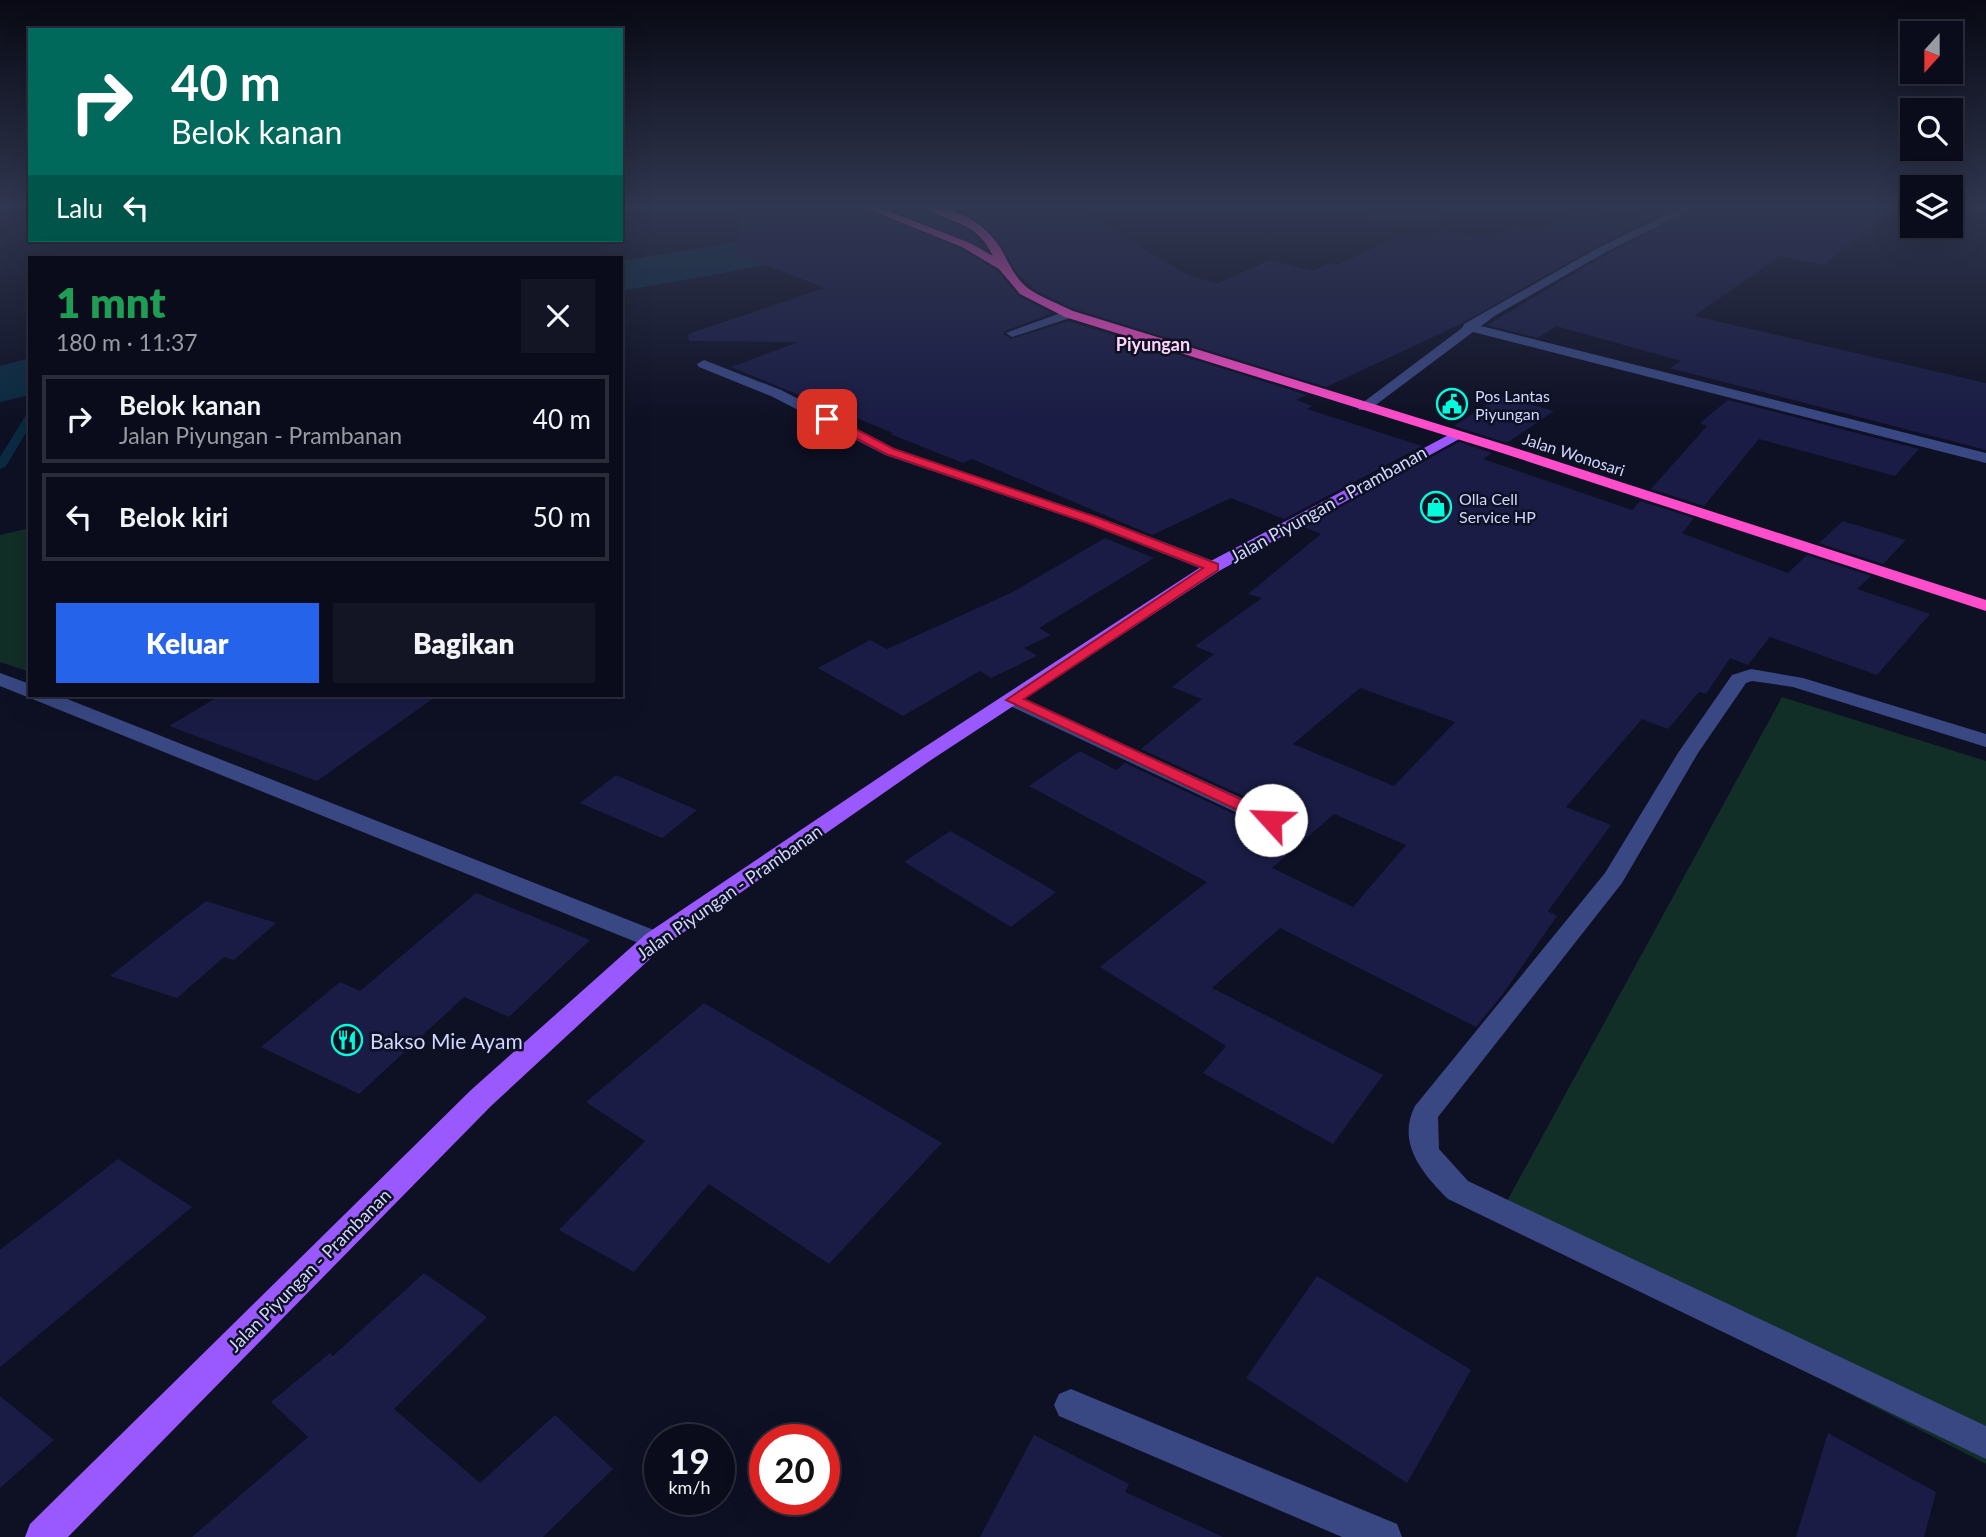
<!DOCTYPE html>
<html lang="id">
<head>
<meta charset="utf-8">
<style>
  :root { --surface:#0a0c1b; --page:#131524; --text:#f1f3f6; --muted:#999ba3; --line:#2a2c3a; --accent:#2563eb }
  body { margin:0; font-family:Lato,sans-serif; background:var(--page); color:var(--text); height:100vh; display:flex; flex-direction:column; font-size:26px; white-space:nowrap }
  * { box-sizing:border-box; margin:0 }
  p { font-size:23px; color:var(--muted) }
  .icon { flex:none; width:38px; height:38px; fill:none; stroke:currentColor; stroke-width:2; stroke-linecap:round; stroke-linejoin:round }
  .map { position:relative; flex:1; overflow:hidden }
  .side { position:absolute; left:28px; top:256px; width:595px; height:441px; display:flex; flex-direction:column; background:var(--surface); border-radius:0px; box-shadow:0 7px 28px #0002,0 0 0 2px var(--line) }
  .side>* { flex:none }
  .hud { position:absolute; left:28px; top:28px; width:595px; height:214px; border-radius:0px; box-shadow:0 7px 28px #0002,0 0 0 2px var(--line); background:#00695c; color:#fff; overflow:hidden }
  .needle { width:46px; rotate:201deg }
  .controls { position:absolute; left:1900px; top:21px; display:grid; gap:14px }
  .controls a { display:grid; place-items:center; width:63px; height:63px; border-radius:0px; background:var(--surface); box-shadow:0 7px 28px #0002,0 0 0 2px var(--line); font-size:35px }
  .speed { position:absolute; left:644px; top:1424px; display:flex; gap:14px; font-size:35px; font-weight:700; text-align:center }
  .speed>* { display:grid; place-content:center; width:91px; height:91px; border-radius:50%; background:var(--surface); box-shadow:0 7px 28px #0002,0 0 0 2px var(--line); line-height:1 }
  .speed small { font-size:18px; font-weight:400 }
  .speed .limit { border:10px solid #d22; background:#fff; color:#111 }
  .pin { position:absolute; display:grid; place-items:center; width:60px; height:60px; color:#fff; margin:-30px; border-radius:14px; box-shadow:0 4px 10px #0006 }
  .me { position:absolute; width:77px; margin:-38px; rotate:295deg; stroke-linejoin:round; filter:drop-shadow(0 0 5px #0008) }
  .turn { display:flex; align-items:center; gap:24px; height:147px; padding:0 28px; font-size:32px }
  .turn .icon { width:91px; height:91px; stroke-width:2.5 }
  .turn b { display:block; font-size:49px; line-height:60px }
  .then { display:flex; align-items:center; height:66px; padding:0 28px; background:#0003; gap:14px; font-size:26px }
  .round { display:grid; place-items:center; flex:none; width:74px; height:74px; border-radius:0px; background:var(--page) }
  .summary { display:flex; align-items:center; justify-content:space-between; height:119px; padding:0 28px }
  h1 { font-size:42px; font-weight:800; line-height:52px; color:#1e9e55 }
  .cta { display:flex; gap:14px; margin-top:auto; padding:14px 28px }
  .cta a { flex:1; height:80px; border-radius:0px; background:var(--accent); color:#fff; font-size:28px; font-weight:800; line-height:80px; text-align:center }
  .cta a+a { background:var(--page); color:var(--text) }
  ul { padding:0; list-style:none }
  li { display:flex; align-items:center; gap:21px; height:88px; margin:0 14px 10px; padding:0 14px; border:4px solid var(--line); border-radius:0px }
  li div { flex:1 }
  li b { display:block; font-size:26px }
  li em { font-style:normal }
  .map>svg:first-child { display:block }
  .green { fill:#112e27 }
  .lines { fill:none; stroke-linecap:round; stroke-linejoin:round }
  .stream { fill:#0a2b42; fill-rule:evenodd }
  .river { fill:#0a2b42; fill-rule:evenodd }
  .building { fill:#1a1c45; fill-rule:evenodd }
  .minor { fill:#394883; fill-rule:evenodd }
  .major { fill:#9a59ff; fill-rule:evenodd }
  .highway { fill:#ff4dcb; fill-rule:evenodd }
  .route { fill:#e11d48; stroke:#92132f; stroke-width:2 }
  .labels { text-anchor:middle; dominant-baseline:central; stroke-width:5; stroke-linejoin:round; paint-order:stroke }
  .far-poi-label { font-size:16px; fill:#d2d7ff; stroke:#0e1024; text-anchor:start }
  .far-street-label { font-size:16px; fill:#d2d7ff; stroke:#0e1024 }
  .far-quarter-label { font-size:18px; font-weight:bold; fill:#ffd4f9; stroke:#0e1024 }
  .street-label { font-size:18px; fill:#d2d7ff; stroke:#0e1024 }
  .near-poi-label { font-size:21px; fill:#d2d7ff; stroke:#0e1024; text-anchor:start }
</style>
</head>
<body>
<div class="map">
<svg width="1986" height="1537" viewBox="0 0 1986 1537">
  <rect width="100%" height="100%" fill="#0e1024"/>
  <g class="green">
    <path d="M30,528V672L0,662V535Z"/>
    <path d="M1782,697L1986,761V1464L1500,1214Z"/>
  </g>
  <g class="lines">
    <path class="stream" d="M30,414V426L6,466L0,469V457L26,415Z"/>
    <g class="river">
      <path d="M822,206H883L876,216L773,264L621,291V261L744,241Z"/>
      <path d="M1355,206H1452L1445,216L1408,222L1362,216Z"/>
      <path d="M30,358V395L0,402V366Z"/>
    </g>
  </g>
  <g class="building">
    <path d="M741,206H858L961,249L997,271L1019,296L1052,313L1005,331L1003,334L1011,339L1069,321L1307,395L1296,400L1312,406L1307,409L1422,446L1284,519L1231,498L1152,535L972,459L963,463L890,434L893,433L731,367L798,342L689,341L688,334L825,288L735,253Z"/>
    <path d="M882,206H921L931,217H936L969,231L986,249Z"/>
    <path d="M1027,206H1074L1185,274L1217,284L1270,260L1313,271L1330,263L1337,265L1400,236L1420,240L1440,231L1488,239L1514,227L1537,233L1579,211L1638,224L1639,206H1679L1597,246L1461,324L1326,387L1074,309L1035,290L1018,274L996,238L979,221L965,213Z"/>
    <path d="M1700,206H1837L1885,215L1823,265L1780,256L1694,316L1986,383V450L1670,368L1681,361L1556,326L1538,338L1487,325L1607,254Z"/>
    <path d="M1500,396L1554,411L1507,443L1454,426Z"/>
    <path d="M1728,400L1919,449L1895,476L1759,439L1704,506L1651,489L1707,426L1700,423Z"/>
    <path d="M1459,442L1492,453L1483,459L1632,510L1640,501L1694,518L1682,533L1788,573L1807,555L1871,576L1857,589L1930,614L1877,675L1770,637L1748,665L1730,658L1706,694L1699,692L1668,729L1642,719L1566,807L1611,825L1548,911L1557,916L1502,995L1476,1027L1280,928L1212,988L1383,1075L1333,1144L1203,1073L1226,1046L1100,967L1207,882L1029,786L1080,751L1116,770L1125,763L1262,827L1281,826L1284,819L1280,813L1141,749L1202,699L1172,687L1214,654L1195,646L1262,598L1248,594L1321,534L1304,527ZM1360,688L1455,722L1394,786L1293,744ZM1334,814L1406,845L1353,907L1272,868Z"/>
    <path d="M1843,521L1906,540L1883,564L1819,543Z"/>
    <path d="M1105,538L1154,558L1039,628L1051,635L1024,648L1037,656L991,678L980,671L903,716L818,668L870,640L887,649L1011,593Z"/>
    <path d="M221,695H438L317,781L169,726Z"/>
    <path d="M616,775L697,810L662,838L580,803Z"/>
    <path d="M950,831L968,841L1056,892L1011,927L904,862Z"/>
    <path d="M476,893L590,940L509,1017L464,997L359,1094L261,1047L340,982L360,991Z"/>
    <path d="M206,901L276,923L234,960L224,957L177,998L110,976Z"/>
    <path d="M704,1003L942,1143L829,1264L709,1184L634,1272L559,1230L645,1141L586,1102Z"/>
    <path d="M118,1159L192,1207L0,1367V1250Z"/>
    <path d="M424,1273L487,1317L394,1409L480,1483L555,1415L613,1469L543,1537H192L308,1437L271,1402L330,1353L333,1356Z"/>
    <path d="M1317,1276L1471,1370L1407,1483L1246,1378Z"/>
    <path d="M0,1396L54,1440L0,1488Z"/>
    <path d="M1828,1433L1936,1492L1924,1537H1796Z"/>
    <path d="M1034,1435L1129,1484L1125,1492L1223,1537H980Z"/>
  </g>
  <g class="lines">
    <g class="minor">
      <path d="M1685,206H1698L1606,252L1496,315L1481,326L1986,453V463L1473,332L1369,410H1359L1357,407L1462,328L1464,324L1598,248Z"/>
      <path d="M1069,310L1073,311V317L1012,337L1006,333Z"/>
      <path d="M704,360L781,390L895,449L1098,517L1219,563L1222,567L1219,571H1207L1086,523L885,455L771,396L699,367L697,364Z"/>
      <path d="M1751,669L1803,678L1986,734V747L1793,687L1752,681L1746,683L1698,753L1622,883L1438,1117L1439,1149L1468,1181L1986,1426V1459L1448,1199C1423,1174 1396,1143 1415,1106L1605,873L1678,753L1732,675Z"/>
      <path d="M0,673L30,684V695H57L664,934L667,940L664,946L655,948L646,946L0,686Z"/>
      <path d="M1013,694L1279,815L1282,820L1279,825H1263L1006,704L1003,700Z"/>
      <path d="M1071,1389L1397,1524L1402,1537H1342L1059,1416L1054,1405L1059,1394Z"/>
    </g>
    <path class="major" d="M1456,431L1463,435L1461,438L1219,571L931,760L664,946L491,1106L68,1537H25L30,1524L471,1090L646,934L917,752L1207,563Z"/>
    <path class="highway" d="M861,206H875L970,243L993,256C975,218 950,226 923,206C954,206 985,222 1001,249C1009,263 1015,279 1029,289C1042,298 1059,304 1073,311L1509,446L1986,600V611L1499,452L1065,317L1020,294L999,269L962,247Z"/>
  </g>
  <linearGradient id="sky" x2="0" y2="1"><stop stop-color="#080914"/><stop offset="0.49" stop-color="#303750"/><stop offset="1" stop-color="#303750" stop-opacity="0"/></linearGradient>
  <rect width="1986" height="421" fill="url(#sky)"/>
  <path class="route" d="M823,416H831L894,449L1096,517L1218,564V570L1024,699L1277,816L1279,820L1277,823H1265L1006,700L1203,568L1088,523L886,454L823,421Z"/>
  <defs>
    <g id="civic-ring" transform="scale(1.575)"><circle r="9.5" fill="#0e1024" stroke="#00fcdb" stroke-width="1.5"/><path d="M-.6-6.5H3V-4.5H.6V-3L4-1V1h2V6H-6V1h2V-1L-.6-3ZM-1.2 2.5V6h2.4V2.5Z" fill="#00fcdb"/></g>
    <g id="shop-ring" transform="scale(1.575)"><circle r="9.5" fill="#0e1024" stroke="#00fcdb" stroke-width="1.5"/><path d="M-5-2.5h2.3a2.7 3.5 0 0 1 5.4 0H5L5.5 6h-11ZM-1.5-2.5h3a1.5 2.3 0 0 0-3 0Z" fill="#00fcdb"/></g>
    <g id="restaurant-ring" transform="scale(1.575)"><circle r="9.5" fill="#0e1024" stroke="#00fcdb" stroke-width="1.5"/><path d="M-5-6h1v4h1v-4h1v4h1v-4h1v5L-1.5 .5V6h-2V.5L-5-1ZM5-6V6H3V1.5H1.5Q1.5-4 5-6Z" fill="#00fcdb"/></g>
  </defs>
  <g fill-rule="evenodd">
    <use href="#civic-ring" x="1452" y="404"/>
    <use href="#shop-ring" x="1436" y="507"/>
    <use href="#restaurant-ring" x="347" y="1040"/>
  </g>
  <g class="labels">
    <g class="far-poi-label">
      <text x="1475" y="395">Pos Lantas<tspan x="1475" dy="18">Piyungan</tspan></text>
      <text x="1459" y="498">Olla Cell<tspan x="1459" dy="18">Service HP</tspan></text>
    </g>
    <g class="far-street-label">
      <text transform="translate(1574 454) rotate(18)">Jalan Wonosari</text>
    </g>
    <g class="far-quarter-label">
      <text x="1153" y="344">Piyungan</text>
    </g>
    <g class="street-label">
      <text transform="translate(1328 504) rotate(-29)">Jalan Piyungan - Prambanan</text>
      <text transform="translate(729 892) rotate(-35)">Jalan Piyungan - Prambanan</text>
      <text transform="translate(309 1270) rotate(-45)">Jalan Piyungan - Prambanan</text>
    </g>
    <g class="near-poi-label">
      <text x="370" y="1040">Bakso Mie Ayam</text>
    </g>
  </g>
</svg>
<div class="controls">
<a><svg class="needle" viewBox="-14 -14 28 28"><path d="M0-13l5 13h-10z" fill="#e53935"/><path d="M0 13l5-13h-10z" fill="#999ba3"/></svg></a>
<a><svg class="icon" aria-label="search" viewBox="0 0 24 24"><circle cx="10" cy="10" r="6"/><path d="M15 15l6 6"/></svg></a>
<a><svg class="icon" aria-label="layers" viewBox="0 0 24 24"><path d="M12 4l9 5-9 5-9-5zM3 14l9 5 9-5"/></svg></a>
</div>
<div class="speed"><div>19<small>km/h</small></div><div class="limit">20</div></div>
<div class="pin" style="left:827px;top:419px;background:#d93025"><svg class="icon" aria-label="arrive" viewBox="0 0 24 24"><path d="M6 21V4h12l-3 4 3 4H6"/></svg></div>
<svg class="me" style="left:1271px;top:820px" viewBox="-20 -20 40 40"><circle r="19" fill="#fff"/><path d="M0-13L10 11 0 6-10 11z" fill="#e11d48"/></svg>
<div class="hud">
<div class="turn"><svg class="icon" aria-label="right" viewBox="0 0 24 24"><path d="M7 20v-9h11M14 6l5 5-5 5"/></svg><div><b>40 m</b>Belok kanan</div></div>
<div class="then">Lalu<svg class="icon" aria-label="left" viewBox="0 0 24 24"><path d="M17 20v-9H6M10 6l-5 5 5 5"/></svg></div>
</div>
<section class="side">
<div class="summary"><div><h1>1 mnt</h1><p>180 m · 11:37</p></div><a class="round"><svg class="icon" aria-label="close" viewBox="0 0 24 24"><path d="M6 6l12 12M18 6L6 18"/></svg></a></div>
<ul>
<li><svg class="icon" aria-label="right" viewBox="0 0 24 24"><path d="M7 20v-9h11M14 6l5 5-5 5"/></svg><div><b>Belok kanan</b><p>Jalan Piyungan - Prambanan</p></div><em>40 m</em></li>
<li><svg class="icon" aria-label="left" viewBox="0 0 24 24"><path d="M17 20v-9H6M10 6l-5 5 5 5"/></svg><div><b>Belok kiri</b></div><em>50 m</em></li>
</ul>
<div class="cta"><a>Keluar</a><a>Bagikan</a></div>
</section>
</div>
</body>
</html>
